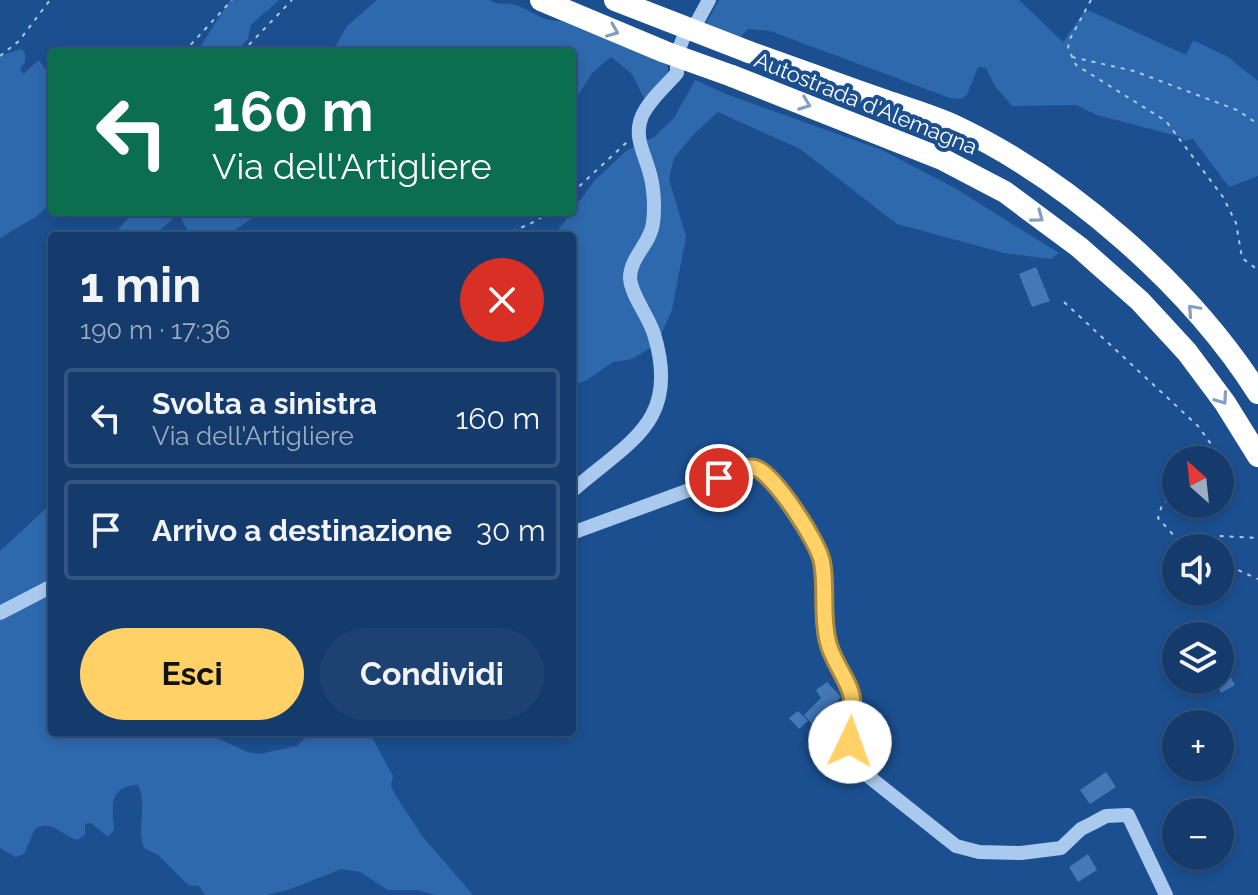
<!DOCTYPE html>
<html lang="it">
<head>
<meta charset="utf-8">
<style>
  :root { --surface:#143b6b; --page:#1d4271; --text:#f1f3f6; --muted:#9dadc1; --line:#33557e; --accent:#ffd166 }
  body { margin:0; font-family:Raleway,sans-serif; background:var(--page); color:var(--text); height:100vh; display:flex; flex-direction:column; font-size:30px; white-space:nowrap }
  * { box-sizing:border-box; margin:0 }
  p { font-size:26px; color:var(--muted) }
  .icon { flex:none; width:44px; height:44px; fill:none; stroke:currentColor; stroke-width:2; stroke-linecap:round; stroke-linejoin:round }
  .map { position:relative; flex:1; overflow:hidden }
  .panel { position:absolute; left:48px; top:232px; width:528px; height:504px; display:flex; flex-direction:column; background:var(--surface); border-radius:8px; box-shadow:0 4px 12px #0003,0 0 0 2px var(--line) }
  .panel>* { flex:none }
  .hud { position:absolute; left:48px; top:48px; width:528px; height:168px; border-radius:8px; box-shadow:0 4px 12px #0003,0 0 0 2px var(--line); background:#0b6e4f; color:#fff; overflow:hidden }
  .needle { width:52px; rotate:333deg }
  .buttons { position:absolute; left:1162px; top:446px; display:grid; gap:16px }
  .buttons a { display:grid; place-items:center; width:72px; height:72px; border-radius:50%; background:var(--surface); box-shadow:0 4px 12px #0003,0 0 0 2px var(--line); font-size:40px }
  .pin { position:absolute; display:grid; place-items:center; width:68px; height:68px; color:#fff; margin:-34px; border:4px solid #fff; border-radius:50%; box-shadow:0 2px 8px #0007 }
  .me { position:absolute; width:88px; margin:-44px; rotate:3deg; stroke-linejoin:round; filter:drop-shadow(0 0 6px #0008) }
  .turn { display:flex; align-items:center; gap:28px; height:168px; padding:0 32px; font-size:36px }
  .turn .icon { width:104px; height:104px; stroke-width:2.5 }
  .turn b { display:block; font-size:56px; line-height:68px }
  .round { display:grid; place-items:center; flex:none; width:84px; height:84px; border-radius:42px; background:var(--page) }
  .overview { display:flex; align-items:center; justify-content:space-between; height:136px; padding:0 32px }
  h1 { font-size:48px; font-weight:700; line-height:60px }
  .button { display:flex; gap:16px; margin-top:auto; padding:16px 32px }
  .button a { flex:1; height:92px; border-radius:48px; background:var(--accent); color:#111; font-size:32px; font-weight:700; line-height:92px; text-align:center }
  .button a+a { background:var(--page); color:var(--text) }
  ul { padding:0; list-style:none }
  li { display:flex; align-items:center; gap:24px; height:100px; margin:0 16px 12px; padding:0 16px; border:4px solid var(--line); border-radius:8px }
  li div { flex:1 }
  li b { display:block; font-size:30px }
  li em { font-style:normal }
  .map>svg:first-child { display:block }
  .green { fill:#2e69ad }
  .building { fill:#4478b7 }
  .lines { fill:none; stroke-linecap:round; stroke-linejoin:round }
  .path { stroke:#a9c9ee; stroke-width:2; stroke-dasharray:4 6; stroke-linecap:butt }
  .minor { stroke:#a9c9ee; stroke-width:14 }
  .highway { stroke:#fff; stroke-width:22 }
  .highway-bridge { stroke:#fff; stroke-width:22 }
  .oneway { stroke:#829ec1 }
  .route-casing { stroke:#a68842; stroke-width:20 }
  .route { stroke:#ffd166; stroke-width:14 }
  .labels { text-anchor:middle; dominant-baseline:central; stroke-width:8; stroke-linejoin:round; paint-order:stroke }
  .street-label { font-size:22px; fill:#fff; stroke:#1b4f8f }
</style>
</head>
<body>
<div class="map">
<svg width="1258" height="895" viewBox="0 0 1258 895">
  <rect width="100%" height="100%" fill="#1b4f8f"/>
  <g class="green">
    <path d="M230,0H279L251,25L248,39L235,52H197Z"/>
    <path d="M377,0H489C499,6 505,2 515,5C534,10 539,22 561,21L667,63L669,76L648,107L632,74L611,57L592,73L572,105V52H448L447,48L435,47L424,52H332L347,26Z"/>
    <path d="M719,0H1019L1063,42L1084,12L1090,11L1186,55L1193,41L1197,42L1228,57L1258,81V176L1229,187L1193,139L1184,141L1181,137L1097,115L1076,105L1012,106L995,86L986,68L978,67L967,95L961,99L950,98L770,31L748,29L740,37L705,25Z"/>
    <path d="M21,49L25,53V62L20,69L23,74L39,60L46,70L52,69V202L37,216L0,238V56Z"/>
    <path d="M695,80L726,94L882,150L955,188L1059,253L1051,259L1004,253L897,224L800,149L718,112L694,134L674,158L669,179L686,237L672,310L657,344L632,359L613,362L587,380L572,386V236L555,234L595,180L626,151L654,137L674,118Z"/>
    <path d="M133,212H261L226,236H190L181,218L175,217L160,230L165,236H113Z"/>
    <path d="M52,503V582L0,608V551Z"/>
    <path d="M52,588V732H203L250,753L260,754L297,746L311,732H369L393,776L391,786L396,796L423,837L473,895H435L417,890H388L360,872L341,869L288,890L267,895H205L199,886L188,885L158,855L144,848C136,828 148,805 138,785C107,786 113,808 114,830L108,837L91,823L85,824V835L77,840C61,835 52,819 35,829L24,854L16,857L0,848V614Z"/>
  </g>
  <g class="building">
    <path d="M1036,267L1050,301L1032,307L1019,274Z"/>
    <path d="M1220,658L1235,685L1221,693L1215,680H1220Z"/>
    <path d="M827,682L841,697L813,725L804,715L821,698L816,690Z"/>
    <path d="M798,711L808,721L799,729L789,718Z"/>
    <path d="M1106,772L1116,787L1090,804L1080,790Z"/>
    <path d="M1088,854L1097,870L1078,882L1069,867Z"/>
  </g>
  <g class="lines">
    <g class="path">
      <path d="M1091,0L1070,39L1068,48L1076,65L1166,121L1223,197L1236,223L1242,258L1258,270"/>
      <path d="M184,52L232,0"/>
      <path d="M242,52L292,0"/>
      <path d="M0,56L19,41L50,0"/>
      <path d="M1072,57L1134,71L1237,110L1258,124"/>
      <path d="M572,193L627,142"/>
      <path d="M503,236L538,220L548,212"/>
      <path d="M1064,302L1198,426L1216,451V460"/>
      <path d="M1176,493L1162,505L1158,518L1185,548"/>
      <path d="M1198,548V540L1221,536L1258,538"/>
      <path d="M1220,562L1258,579"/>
    </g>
    <g class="minor">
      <path d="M572,491C629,441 681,422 654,334C649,317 631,295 630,278C630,257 651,243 653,223C655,209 654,188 650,174C645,154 633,137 642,116C649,100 666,86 677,73V54L686,31L697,22L709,0"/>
      <path d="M572,533L749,468L764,472L773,482L821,556L823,614L827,640L835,663L852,697L848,735L856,763L863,772L956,846L979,852L1021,853L1061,848L1081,829L1093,823L1106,816L1128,815L1166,895"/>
      <path d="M0,613L52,586"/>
    </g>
    <g class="highway">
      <path d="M749,52C794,68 840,85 886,101C909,109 933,116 955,126C1069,180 1190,286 1258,393"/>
      <path d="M732,76L942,159L1005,192L1079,247L1140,301L1187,352L1225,403L1258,456"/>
    </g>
    <g class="highway-bridge">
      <path d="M541,0L665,52L732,76"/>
      <path d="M615,0L749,52"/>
    </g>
  </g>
  <defs><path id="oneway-chevron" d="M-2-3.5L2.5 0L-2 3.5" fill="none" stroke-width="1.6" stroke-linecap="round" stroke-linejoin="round" transform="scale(2)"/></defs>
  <g class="oneway">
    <use href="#oneway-chevron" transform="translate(613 31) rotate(22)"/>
    <use href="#oneway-chevron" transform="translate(805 104) rotate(21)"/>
    <use href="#oneway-chevron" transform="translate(1038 217) rotate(37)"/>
    <use href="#oneway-chevron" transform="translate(1193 310) rotate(-132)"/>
    <use href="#oneway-chevron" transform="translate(1222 399) rotate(55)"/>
  </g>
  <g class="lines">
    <g class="route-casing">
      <path id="route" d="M719,478C728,475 746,465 755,468C773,472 819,543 822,562C827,589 821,615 828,642C832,661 851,683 852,699C853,714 846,728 850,742"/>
    </g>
    <use href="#route" class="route"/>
  </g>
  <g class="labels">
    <g class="street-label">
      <text transform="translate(866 103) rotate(22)">Autostrada d'Alemagna</text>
    </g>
  </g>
</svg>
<div class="buttons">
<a><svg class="needle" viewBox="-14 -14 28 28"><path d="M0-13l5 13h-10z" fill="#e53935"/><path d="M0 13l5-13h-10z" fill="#9dadc1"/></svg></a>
<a><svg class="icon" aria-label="sound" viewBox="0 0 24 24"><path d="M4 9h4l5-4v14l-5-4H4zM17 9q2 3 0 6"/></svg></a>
<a><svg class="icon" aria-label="layers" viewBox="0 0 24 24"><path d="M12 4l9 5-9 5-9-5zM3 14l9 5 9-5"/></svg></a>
<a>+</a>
<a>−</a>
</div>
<div class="pin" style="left:719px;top:478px;background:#d93025"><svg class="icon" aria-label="arrive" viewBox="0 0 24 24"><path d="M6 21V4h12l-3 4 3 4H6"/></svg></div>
<svg class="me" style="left:850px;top:742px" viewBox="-20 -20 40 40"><circle r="19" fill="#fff"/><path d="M0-13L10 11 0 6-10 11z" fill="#ffd166"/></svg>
<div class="hud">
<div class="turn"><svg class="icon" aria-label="left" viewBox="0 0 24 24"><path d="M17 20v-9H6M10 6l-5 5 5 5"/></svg><div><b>160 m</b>Via dell'Artigliere</div></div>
</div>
<section class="panel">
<div class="overview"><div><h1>1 min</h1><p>190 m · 17:36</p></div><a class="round" style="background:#d93025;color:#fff"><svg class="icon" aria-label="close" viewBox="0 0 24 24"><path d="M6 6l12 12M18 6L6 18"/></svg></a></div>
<ul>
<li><svg class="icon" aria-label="left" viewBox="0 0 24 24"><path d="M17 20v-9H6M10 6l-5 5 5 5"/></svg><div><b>Svolta a sinistra</b><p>Via dell'Artigliere</p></div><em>160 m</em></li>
<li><svg class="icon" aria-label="arrive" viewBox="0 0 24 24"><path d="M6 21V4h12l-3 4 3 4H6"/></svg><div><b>Arrivo a destinazione</b></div><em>30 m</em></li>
</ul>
<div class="button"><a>Esci</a><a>Condividi</a></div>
</section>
</div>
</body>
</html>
